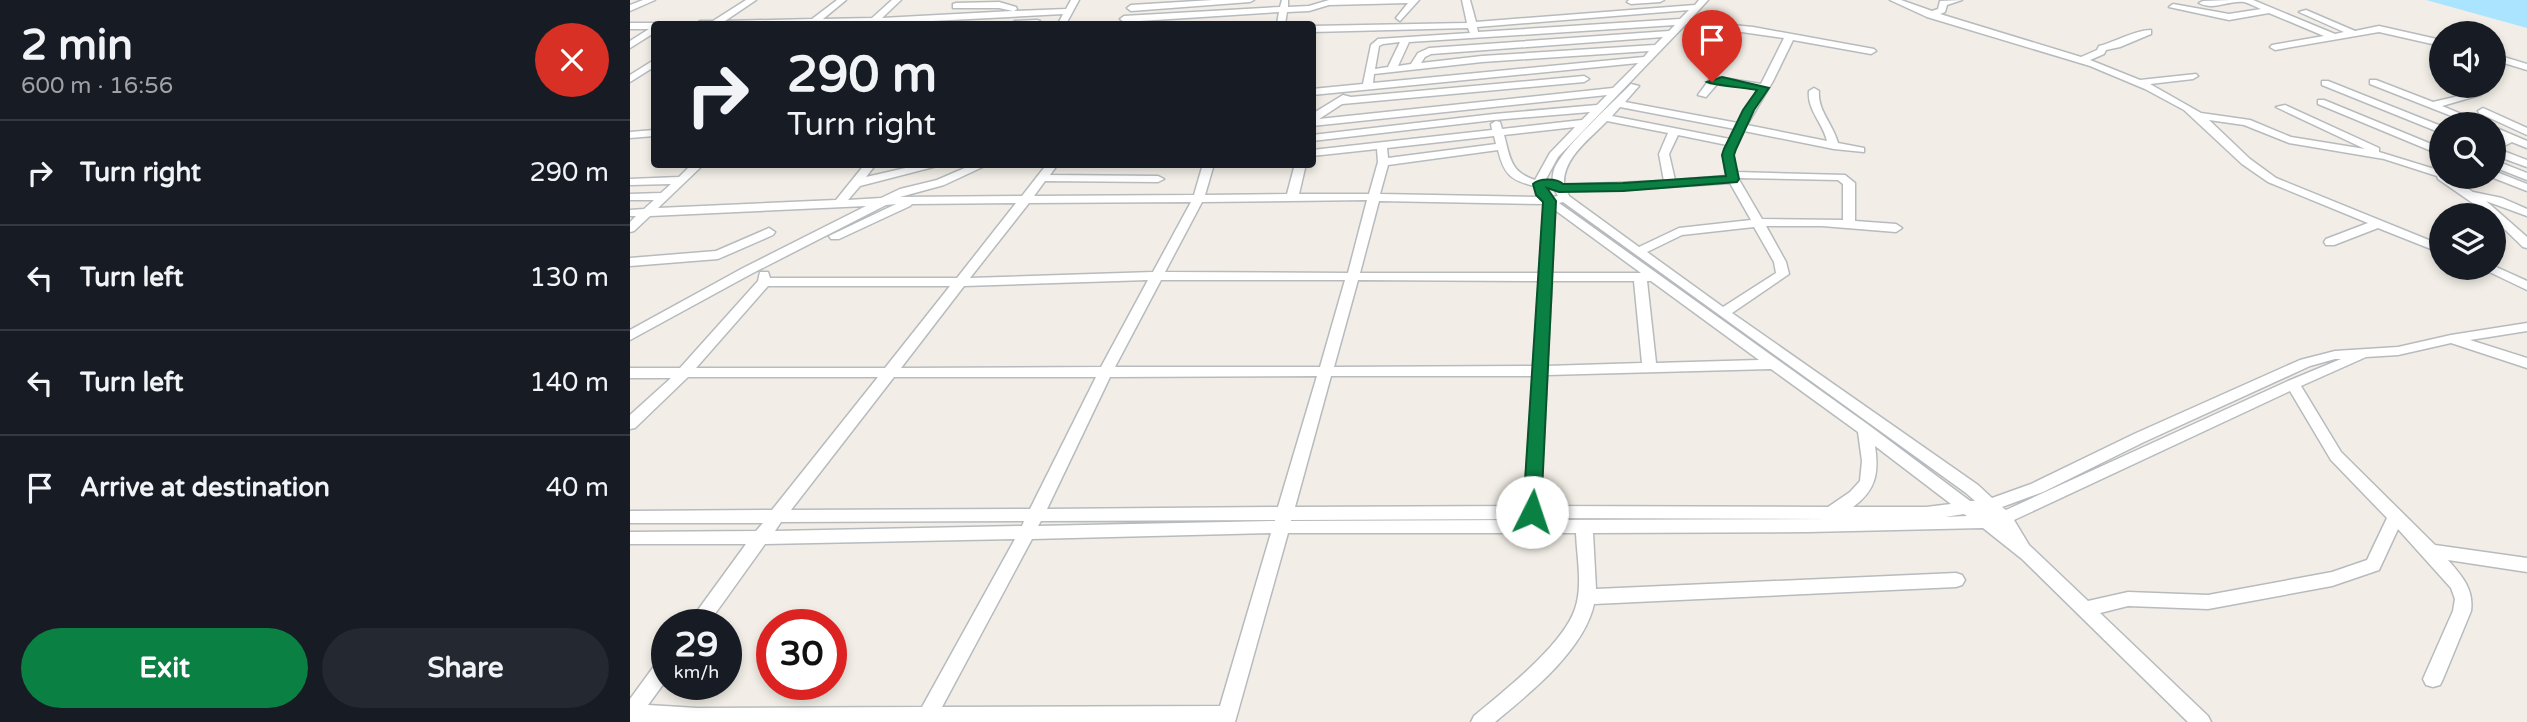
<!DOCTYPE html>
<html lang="en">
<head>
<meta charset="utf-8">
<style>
  :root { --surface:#171b24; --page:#242831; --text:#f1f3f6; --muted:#9ea1a6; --line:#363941; --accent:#0b8043 }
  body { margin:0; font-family:"Varela Round",sans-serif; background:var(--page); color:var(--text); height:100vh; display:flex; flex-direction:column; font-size:26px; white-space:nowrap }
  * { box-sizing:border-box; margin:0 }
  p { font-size:23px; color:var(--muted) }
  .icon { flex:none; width:38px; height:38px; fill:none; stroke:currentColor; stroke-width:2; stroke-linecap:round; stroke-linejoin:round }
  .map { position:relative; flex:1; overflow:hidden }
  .panel { display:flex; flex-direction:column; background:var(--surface); width:630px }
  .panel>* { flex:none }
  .hud { position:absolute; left:21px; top:21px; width:665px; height:147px; border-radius:7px; box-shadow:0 4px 10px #0003; background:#171b24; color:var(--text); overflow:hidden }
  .fabs { position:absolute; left:1799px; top:21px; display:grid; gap:14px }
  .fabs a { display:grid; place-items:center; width:77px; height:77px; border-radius:50%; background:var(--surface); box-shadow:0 4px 10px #0003; font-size:35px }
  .speed { position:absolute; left:21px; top:609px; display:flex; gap:14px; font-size:35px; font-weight:700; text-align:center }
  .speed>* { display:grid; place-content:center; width:91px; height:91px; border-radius:50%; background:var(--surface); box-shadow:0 4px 10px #0003; line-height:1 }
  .speed small { font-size:18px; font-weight:400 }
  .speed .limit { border:10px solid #d22; background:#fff; color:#111 }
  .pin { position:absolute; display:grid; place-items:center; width:60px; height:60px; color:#fff; margin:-72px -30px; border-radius:50% 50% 50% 0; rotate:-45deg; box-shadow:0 0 7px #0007 }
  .pin .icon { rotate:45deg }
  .me { position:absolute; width:77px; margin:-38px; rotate:4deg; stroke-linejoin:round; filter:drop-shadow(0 0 5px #0008) }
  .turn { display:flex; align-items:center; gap:24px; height:147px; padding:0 21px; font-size:32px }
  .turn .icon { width:91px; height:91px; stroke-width:2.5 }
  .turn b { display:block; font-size:49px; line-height:60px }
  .round { display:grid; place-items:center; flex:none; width:74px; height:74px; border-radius:37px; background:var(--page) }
  .summary { display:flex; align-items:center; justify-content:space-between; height:119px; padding:0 21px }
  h1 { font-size:42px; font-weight:800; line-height:52px }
  .cta { display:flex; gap:14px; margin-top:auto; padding:14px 21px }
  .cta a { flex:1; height:80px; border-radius:42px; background:var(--accent); color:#fff; font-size:28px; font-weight:800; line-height:80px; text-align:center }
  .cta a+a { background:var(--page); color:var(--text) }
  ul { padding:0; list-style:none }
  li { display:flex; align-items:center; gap:21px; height:105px; padding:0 21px; border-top:2px solid var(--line) }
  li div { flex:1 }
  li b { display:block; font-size:26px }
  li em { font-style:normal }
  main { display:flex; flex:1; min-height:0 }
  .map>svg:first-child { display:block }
  .water { fill:#aae4ff }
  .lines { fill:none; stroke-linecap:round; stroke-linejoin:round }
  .minor-casing { stroke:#b7bbbe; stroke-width:3 }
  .minor { fill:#fff; fill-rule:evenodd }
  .route { fill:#0b8043; stroke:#07532c; stroke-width:2 }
</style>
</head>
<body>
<main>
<section class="panel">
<div class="summary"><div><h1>2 min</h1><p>600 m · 16:56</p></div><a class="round" style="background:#d93025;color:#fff"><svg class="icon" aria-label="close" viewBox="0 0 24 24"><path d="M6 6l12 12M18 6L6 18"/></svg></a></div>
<ul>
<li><svg class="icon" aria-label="right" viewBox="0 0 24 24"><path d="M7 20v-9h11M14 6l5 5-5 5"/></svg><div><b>Turn right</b></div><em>290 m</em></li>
<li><svg class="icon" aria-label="left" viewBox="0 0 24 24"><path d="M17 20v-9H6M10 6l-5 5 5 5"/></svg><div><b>Turn left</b></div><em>130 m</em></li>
<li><svg class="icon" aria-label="left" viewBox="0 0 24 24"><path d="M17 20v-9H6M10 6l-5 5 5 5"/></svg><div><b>Turn left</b></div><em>140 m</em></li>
<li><svg class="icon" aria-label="arrive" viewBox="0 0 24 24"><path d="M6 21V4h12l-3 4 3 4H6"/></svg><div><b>Arrive at destination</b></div><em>40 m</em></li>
</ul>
<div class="cta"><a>Exit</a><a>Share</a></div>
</section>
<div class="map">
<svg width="1897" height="722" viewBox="0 0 1897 722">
  <rect width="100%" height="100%" fill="#f2eee7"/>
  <path class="water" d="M1796,0H1897V28Z"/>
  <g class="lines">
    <g class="minor-casing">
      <g id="minor">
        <path d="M13,0H25L0,11V5Z"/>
        <path d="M116,0H126L95,21L182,19L207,0H216L193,19L242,18L262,0H271L252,18L383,11L369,8H323V4L326,3L369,2L386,7L387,9L384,11L436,9L441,0H449L436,24H428L433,14L245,24H66L70,21H83Z"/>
        <path d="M583,0H624L620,2L501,11L497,8L501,5Z"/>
        <path d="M652,0H658V7L679,6L699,0H789L770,21L766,18L778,3L699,5L679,11L657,12L655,24H647L649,12L494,22L490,19L494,16L650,7Z"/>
        <path d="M832,0H840L846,22L1065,5L1069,0H1078L1059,21L1123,27L1244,49L1246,51L1241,54L1163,40L1143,81L1117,125L1197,141C1193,123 1177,110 1179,91L1184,88L1189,91C1187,110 1203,124 1208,143L1234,148V152L1204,149L1114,131L1103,155L1106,172L1215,175L1225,183V221L1266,224L1272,228L1266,232L1192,226H1136L1156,262L1159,274L1102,313L1348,485L1362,498L1401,484L1504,434L1670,360L1705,351L1768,347L1821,335L1897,323V331L1840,340L1897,358V368L1821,343L1768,355L1736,357L1671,386L1711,452L1805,545L1897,558V572L1818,560C1832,576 1844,589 1841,611L1813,679L1810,685L1803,687L1796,685L1793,679L1823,611L1825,599L1821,588L1768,529L1749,570L1702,586L1578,609L1498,606L1470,613L1578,716L1581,722H1558L1392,559L1353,528L1178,532L963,533L966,589L1326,573L1332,575L1335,580L1332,585L1326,587L964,604C954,650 900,693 865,722H841L844,716C874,691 933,645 945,609C953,586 947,558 946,533H658L605,722H0V699L30,658L37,656V679L18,705L67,708L292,707L385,539L135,544L77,625H57L116,544H0V532L126,531L133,523H0V511L142,510L248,377H58L5,428L0,429V415L41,378H0V368H50L128,281L130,272H138L140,278H327L386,203L282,204L280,206L209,239H201L199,236L266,204L256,205L121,274L0,340V330L113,268L236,206L20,216L4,231L0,232V222L6,216H0V210L14,209L24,200H0V194L31,193L41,184L0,185V179L49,177L62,164H74L28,208L206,200L235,164H246L236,177L293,164H315L230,186L218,200L251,198L270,189L307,180L344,164H359L314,185L270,197L392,196L417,164H428L420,175L528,176L534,179L528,182L415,181L404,196L564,195L573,164H584L575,195L657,194L665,164H676L669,194H739L748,162L747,149L682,156V150L862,130L861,124L866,121L870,122L872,129L952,120L960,112L864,120L682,141V135L864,114L967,105L977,95L682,126V114L713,95L721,97L954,76L959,79L954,82L712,104L689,119L983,88L1008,63L682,95V89L733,84L741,45L748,39L840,33L838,28L682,32V26L837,23ZM1059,10L1050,19L848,32L847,27ZM1056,24L1154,38L1131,84L1087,77L1079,80L1068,95L1076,97L1088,83L1128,89L1108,123L995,102L1009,86L1001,84C984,102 931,149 924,170C921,180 923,188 928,196L922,197L918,194L916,187L922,184L916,179L928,157ZM1045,25L1039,31L799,48L788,53L781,64L768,66L779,42ZM1033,37L1025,45L852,56L791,63L795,57L801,54ZM770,42L758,67L745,69L749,46L753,44ZM1019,51L1014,57L743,83L744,74L852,62ZM990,107L1105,129L1100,139L982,116ZM977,121L1038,133L1029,154L1034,181L934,185C932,158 961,138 977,121ZM945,127L920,153L905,180C880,172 880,157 874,135ZM1048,135L1097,145L1093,155L1096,176L1045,180L1039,154ZM864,136L866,144L758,158L757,148ZM868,150C874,174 880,180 904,186L908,197L750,194L758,165ZM1108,178L1208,180L1213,184V220L1132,219ZM1100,183L1121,220L1049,228L1009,247L939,196L937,191L993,190ZM737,200L718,273L535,272L572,202ZM749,201L914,204L909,273H730ZM561,202L523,272L340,278L399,203ZM933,202L1336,493L1345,501H1340L1240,426L929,203ZM925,210L1011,273H922ZM1124,227L1144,262L1146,273L1093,307L1017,252L1052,235ZM518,280L471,367L271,368L334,286ZM531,280H715L690,367H485ZM728,280L909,281L903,366L704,367ZM922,281H1004L1012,363L917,366ZM1017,281H1021L1129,360L1026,363ZM138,286H320L255,368H66ZM1705,359H1711L1658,381L1376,510L1372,507L1413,492L1514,442L1680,366ZM1141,369L1228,432L1232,461L1230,481L1220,492L1198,507L910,506L917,375ZM687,376L648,507L417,509L480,377ZM701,376H903L894,506L665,507ZM264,377H466L400,509L161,510ZM1660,391L1701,460L1757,518L1737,560L1702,572L1578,595L1498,592L1458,601L1399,545L1384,520ZM1245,446L1321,504L1296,507H1223C1246,490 1249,473 1245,446ZM1334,514L1337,516L1315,517ZM909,518L1200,519L909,520ZM893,519V520L661,521V520ZM645,520V521L408,526L411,521ZM394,521L392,526L145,531L151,522ZM641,533L590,706L312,707L402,539Z"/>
        <path d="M999,0H1034L1030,2L1001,4L997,2Z"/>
        <path d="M1260,0H1271L1302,11L1308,9L1310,1L1332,0L1317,5L1315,12L1310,14L1451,57L1467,50L1469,46C1485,42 1505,30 1521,30V34L1490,47L1476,50L1474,54L1460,60L1510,80L1566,74L1568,76L1563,79L1520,84L1571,113L1620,120L1661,137L1735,149L1646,107L1655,105L1749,148V152L1811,171V177H1819L1843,192L1872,198L1897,209V216L1856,201L1897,237V248L1893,247L1864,219V215H1860L1808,179L1807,176L1754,159L1659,143L1614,125L1579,120L1620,159L1646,178L1811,245V253L1748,228L1704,245H1696L1694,242L1696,239L1738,223L1638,182L1612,164L1554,110L1515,89L1460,66L1297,17Z"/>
        <path d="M1600,0H1623L1705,34L1714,32L1669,12L1676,10L1725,31L1749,26L1811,40V46L1749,32L1645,50L1640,47L1642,45L1694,36L1639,13L1599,20L1539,7L1543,4L1599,14L1631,9C1626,7 1619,3 1614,2C1599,0 1584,11 1569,3L1573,1Z"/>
        <path d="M407,20L410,21V24H381L385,21Z"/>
        <path d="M0,23H24L27,24H24V33L0,48V41L19,29H0Z"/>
        <path d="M1864,54L1897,64V70L1864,60Z"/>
        <path d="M24,60V67L0,82V75Z"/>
        <path d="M1740,80H1746L1803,102L1850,91V95L1812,106L1855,124H1842L1740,84Z"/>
        <path d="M1692,81H1698L1811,126V133L1692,85Z"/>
        <path d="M1688,100H1694L1811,148V155L1688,104Z"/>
        <path d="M1853,108L1897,128V135L1849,113L1848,111Z"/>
        <path d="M1864,127L1897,141V148L1882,142L1868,149L1897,160V167L1864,155V143L1874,138L1864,134Z"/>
        <path d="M24,130V136L0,138V132Z"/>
        <path d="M1864,160L1897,173V180L1864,167Z"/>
        <path d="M1864,171L1897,184V191L1861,177H1864Z"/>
        <path d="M139,228L145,232L143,235L88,259L0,266V258L86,251Z"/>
        <path d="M1864,266L1897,281V290L1851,268Z"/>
      </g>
    </g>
    <use href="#minor" class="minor"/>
  </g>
  <path class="route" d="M1092,77L1139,88L1124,110L1106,149L1104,155L1109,179L1107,182L993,191L929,192L917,188L926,201L911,512L909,517H896L893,512L913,202L906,195L903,184C909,178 927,178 933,184L993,183L1096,176L1092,155L1094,149L1113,110L1127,90C1116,88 1083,85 1077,82Z"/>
</svg>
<div class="fabs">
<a><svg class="icon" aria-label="sound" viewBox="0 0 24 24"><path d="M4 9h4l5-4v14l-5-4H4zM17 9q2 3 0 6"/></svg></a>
<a><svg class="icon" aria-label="search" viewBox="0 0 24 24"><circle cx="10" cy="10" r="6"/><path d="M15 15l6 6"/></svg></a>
<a><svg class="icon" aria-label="layers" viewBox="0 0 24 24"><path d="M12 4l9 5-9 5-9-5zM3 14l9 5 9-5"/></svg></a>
</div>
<div class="speed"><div>29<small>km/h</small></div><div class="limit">30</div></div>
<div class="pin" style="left:1082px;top:82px;background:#d93025"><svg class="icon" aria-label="arrive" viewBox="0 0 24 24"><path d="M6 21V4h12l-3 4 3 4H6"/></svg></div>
<svg class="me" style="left:902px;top:512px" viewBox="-20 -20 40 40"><circle r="19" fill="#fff"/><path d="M0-13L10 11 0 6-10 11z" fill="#0b8043"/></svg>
<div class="hud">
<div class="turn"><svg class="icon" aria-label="right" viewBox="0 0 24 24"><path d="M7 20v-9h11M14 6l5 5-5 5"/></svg><div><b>290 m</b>Turn right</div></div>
</div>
</div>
</main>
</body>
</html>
